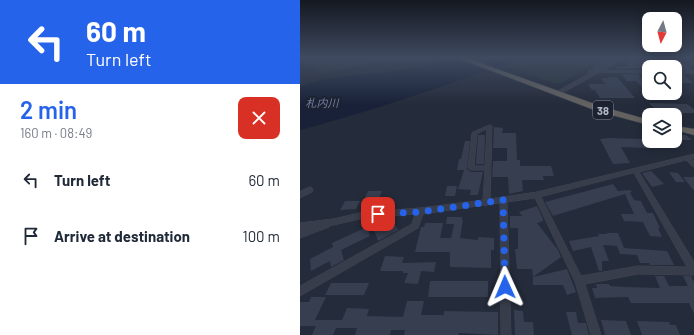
<!DOCTYPE html>
<html lang="en">
<head>
<meta charset="utf-8">
<style>
  :root { --surface:#fff; --page:#f2f2f3; --text:#1f2937; --muted:#747a83; --accent:#2563eb }
  body { margin:0; font-family:Barlow,"Noto Sans JP",sans-serif; background:var(--page); color:var(--text); height:100vh; display:flex; flex-direction:column; font-size:15px; white-space:nowrap }
  * { box-sizing:border-box; margin:0 }
  p { font-size:13px; color:var(--muted) }
  .icon { flex:none; width:22px; height:22px; fill:none; stroke:currentColor; stroke-width:2; stroke-linecap:round; stroke-linejoin:round }
  .map { position:relative; flex:1; overflow:hidden }
  .side { display:flex; flex-direction:column; background:var(--surface); width:300px }
  .side>* { flex:none }
  .top-card { background:#2563eb; color:#fff; overflow:hidden }
  .needle { width:26px; rotate:186deg }
  .fabs { position:absolute; left:342px; top:12px; display:grid; gap:8px }
  .fabs a { display:grid; place-items:center; width:40px; height:40px; border-radius:8px; background:var(--surface); box-shadow:0 2px 10px #0003; font-size:20px }
  .pin { position:absolute; display:grid; place-items:center; width:34px; height:34px; color:#fff; margin:-17px; border-radius:8px; box-shadow:0 2px 6px #0006 }
  .me { position:absolute; width:44px; margin:-22px; rotate:359deg; stroke-linejoin:round; filter:drop-shadow(0 0 3px #0008) }
  .turn { display:flex; align-items:center; gap:14px; height:84px; padding:0 20px; font-size:18px }
  .turn .icon { width:52px; height:52px; stroke-width:2.5 }
  .turn b { display:block; font-size:28px; line-height:34px }
  .round { display:grid; place-items:center; flex:none; width:42px; height:42px; border-radius:8px; background:var(--page) }
  .overview { display:flex; align-items:center; justify-content:space-between; height:68px; padding:0 20px }
  h1 { font-size:24px; font-weight:600; line-height:30px; color:var(--accent) }
  ul { padding:0; list-style:none }
  li { display:flex; align-items:center; gap:12px; height:56px; padding:0 20px }
  li div { flex:1 }
  li b { display:block; font-size:15px }
  li em { font-style:normal }
  main { display:flex; flex:1; min-height:0 }
  .map>svg:first-child { display:block }
  .green { fill:#26363b }
  .water { fill:#182137 }
  .pier { fill:#242b3a }
  .building { fill:#363e50 }
  .lines { fill:none; stroke-linecap:round; stroke-linejoin:round }
  .minor-casing { stroke:#414654; stroke-width:1 }
  .tertiary-casing { stroke:#414654; stroke-width:1 }
  .trunk-casing { stroke:#434856; stroke-width:1 }
  .minor { fill:#383d4b; fill-rule:evenodd }
  .tertiary { fill:#383d4b; fill-rule:evenodd }
  .trunk { fill:#636260; fill-rule:evenodd }
  .route { stroke:#2563eb; stroke-width:7; stroke-dasharray:0 12.6 }
  .labels { text-anchor:middle; dominant-baseline:central; stroke-width:4; stroke-linejoin:round; paint-order:stroke }
  .far-water-label { font-size:11px; font-style:italic; fill:#6e7ea4; stroke:#1d2230 }
  .shield { fill:#1d2230; stroke:#868b99; stroke-width:1 }
  .shield-label { font-size:11px; font-weight:bold; fill:#b3b8c6 }
</style>
</head>
<body>
<main>
<section class="side">
<div class="top-card">
<div class="turn"><svg class="icon" aria-label="left" viewBox="0 0 24 24"><path d="M17 20v-9H6M10 6l-5 5 5 5"/></svg><div><b>60 m</b>Turn left</div></div>
</div>
<div class="overview"><div><h1>2 min</h1><p>160 m · 08:49</p></div><a class="round" style="background:#d93025;color:#fff"><svg class="icon" aria-label="close" viewBox="0 0 24 24"><path d="M6 6l12 12M18 6L6 18"/></svg></a></div>
<ul>
<li><svg class="icon" aria-label="left" viewBox="0 0 24 24"><path d="M17 20v-9H6M10 6l-5 5 5 5"/></svg><div><b>Turn left</b></div><em>60 m</em></li>
<li><svg class="icon" aria-label="arrive" viewBox="0 0 24 24"><path d="M6 21V4h12l-3 4 3 4H6"/></svg><div><b>Arrive at destination</b></div><em>100 m</em></li>
</ul>
</section>
<div class="map">
<svg width="394" height="335" viewBox="0 0 394 335">
  <rect width="100%" height="100%" fill="#242b3a"/>
  <g class="green">
    <path d="M1,58H94L22,74Z"/>
    <path d="M226,58H305L262,83H254L206,66Z"/>
  </g>
  <path class="water" d="M152,58H219C147,86 74,110 0,130V87C35,73 73,76 110,69C124,66 138,62 152,58Z"/>
  <path class="pier" d="M152,58H174L201,68L189,72Z"/>
  <g class="building">
    <path d="M350,58L378,59L393,70H375V67L317,69L316,67L329,66L325,62L330,61L329,60L351,59Z"/>
    <path d="M321,74H338L349,85V94L336,81H327Z"/>
    <path d="M375,74H383L393,83H375Z"/>
    <path d="M308,77H317L335,98H300L295,90H292L288,84H305L301,78H309Z"/>
    <path d="M349,103L387,104L394,109V113H358Z"/>
    <path d="M194,127L203,128L202,133H216L217,160H220V166H251L254,176H243L244,180H222L223,191L209,194L208,177H192L193,161H207V148H193Z"/>
    <path d="M375,134L386,135L392,140H375Z"/>
    <path d="M178,135H185L184,164H176Z"/>
    <path d="M309,138L343,139L348,148L321,147L330,163L313,164L300,139Z"/>
    <path d="M165,141H170L167,169L171,172H183L178,195H170L171,190L158,189L164,170H157L159,159H161Z"/>
    <path d="M351,171L364,184L352,187L342,173Z"/>
    <path d="M369,172L378,173L385,182H376Z"/>
    <path d="M383,177H394V191Z"/>
    <path d="M313,184L318,191L329,190L332,191L330,193L334,200L341,201L347,213H353L360,228H358L362,237L350,236L343,222L324,221L321,214H334L325,194L253,216L245,202Z"/>
    <path d="M147,186H157L155,196H145Z"/>
    <path d="M68,191H82L79,198H65Z"/>
    <path d="M45,201H60L56,209L40,210Z"/>
    <path d="M237,206L243,219V221L237,223L258,250L261,257L233,277L232,269H217L215,249H218V228H210V216H222L219,212Z"/>
    <path d="M147,217H162V220H163L160,238L178,240V237L194,238V250H191V268L150,267V252H115L121,227H124L125,223H143L140,238H151L154,224H146Z"/>
    <path d="M96,226L98,230L78,241L74,230L77,227Z"/>
    <path d="M67,227L70,236L41,250L44,260L31,267L30,261L11,271L10,259L33,247L32,243Z"/>
    <path d="M307,233H318L324,248L367,251L374,265H350L349,263H340L337,255L320,254L317,246L303,245L309,261H302V271H299L291,247L273,251L269,241L299,236L298,234H307Z"/>
    <path d="M85,256L104,257L102,263L136,262L134,272L121,271L118,284L104,283L108,273H103V271H80Z"/>
    <path d="M267,269L276,292L267,295L263,285H233V277Z"/>
    <path d="M355,276H364L369,286H388L383,276H391L394,282V314L389,303H331L328,297L295,298L292,288H297L296,284H309L310,286L325,287L360,288Z"/>
    <path d="M130,281H188V297H128Z"/>
    <path d="M31,283H69L64,295H25Z"/>
    <path d="M11,297H26L15,320H42L47,308L69,309L67,316L103,317L107,301H124L121,315H144V311L198,312V335L159,333L158,335H104L105,330H91L90,335H55L57,328H36L33,335H12L16,326H0V302H9Z"/>
    <path d="M214,310L223,311L224,322H233L234,335H215Z"/>
    <path d="M266,312H276L278,323H286L289,335H272Z"/>
    <path d="M301,320L326,321L331,335H305Z"/>
    <path d="M337,321L369,322L370,325H376L380,335H342Z"/>
  </g>
  <g class="lines">
    <g class="minor-casing">
      <g id="minor">
        <path d="M289,70L349,71V73L290,72H289Z"/>
        <rect x="375" y="71" width="19" height="2"/>
        <path d="M190,125L192,126L190,199L237,192L394,154V158L392,159L394,161V167L392,166L386,160L339,172L394,262V275L338,274L285,284L301,335H291L275,282L235,198L207,202L211,335H201L200,203L189,204L186,206L184,205L123,214L118,228L0,296V286L112,224L115,214L64,218L29,226V227L0,238V230L4,229H0V223L33,219L64,212L120,208L183,200L185,170H171L168,168L172,133ZM187,129L185,166H174L177,134ZM334,173L387,267L338,266L281,276L241,197Z"/>
        <path d="M10,187L12,188L13,190L12,192L0,198V192Z"/>
      </g>
    </g>
    <g class="tertiary-casing">
      <g id="tertiary">
        <path d="M306,58H311L297,69H293V67Z"/>
        <path d="M317,58H322L315,64L260,94L255,93Z"/>
      </g>
    </g>
    <g class="trunk-casing">
      <g id="trunk">
        <path d="M158,58H166L303,107L349,120V125L297,111Z"/>
        <path d="M375,126L394,129V135L375,130Z"/>
      </g>
    </g>
    <use href="#minor" class="minor"/>
    <use href="#tertiary" class="tertiary"/>
    <use href="#trunk" class="trunk"/>
  </g>
  <linearGradient id="sky" x2="0" y2="1"><stop stop-color="#141820"/><stop offset="0.55" stop-color="#3f4a60"/><stop offset="1" stop-color="#3f4a60" stop-opacity="0"/></linearGradient>
  <rect width="394" height="105" fill="url(#sky)"/>
  <g class="lines">
    <path class="route" d="M78,214L120,212L203,200L205,287"/>
  </g>
  <g class="labels">
    <g class="far-water-label">
      <text x="22" y="102">札内川</text>
    </g>
    <rect class="shield" x="293" y="101" width="20" height="18" rx="3"/>
    <g class="shield-label">
      <text x="303" y="110">38</text>
    </g>
  </g>
</svg>
<div class="fabs">
<a><svg class="needle" viewBox="-14 -14 28 28"><path d="M0-13l5 13h-10z" fill="#e53935"/><path d="M0 13l5-13h-10z" fill="#747a83"/></svg></a>
<a><svg class="icon" aria-label="search" viewBox="0 0 24 24"><circle cx="10" cy="10" r="6"/><path d="M15 15l6 6"/></svg></a>
<a><svg class="icon" aria-label="layers" viewBox="0 0 24 24"><path d="M12 4l9 5-9 5-9-5zM3 14l9 5 9-5"/></svg></a>
</div>
<div class="pin" style="left:78px;top:214px;background:#d93025"><svg class="icon" aria-label="arrive" viewBox="0 0 24 24"><path d="M6 21V4h12l-3 4 3 4H6"/></svg></div>
<svg class="me" style="left:205px;top:287px" viewBox="-20 -20 40 40"><path d="M0-17L14 15 0 8-14 15z" fill="#2563eb" stroke="#fff" stroke-width="4"/></svg>
</div>
</main>
</body>
</html>
